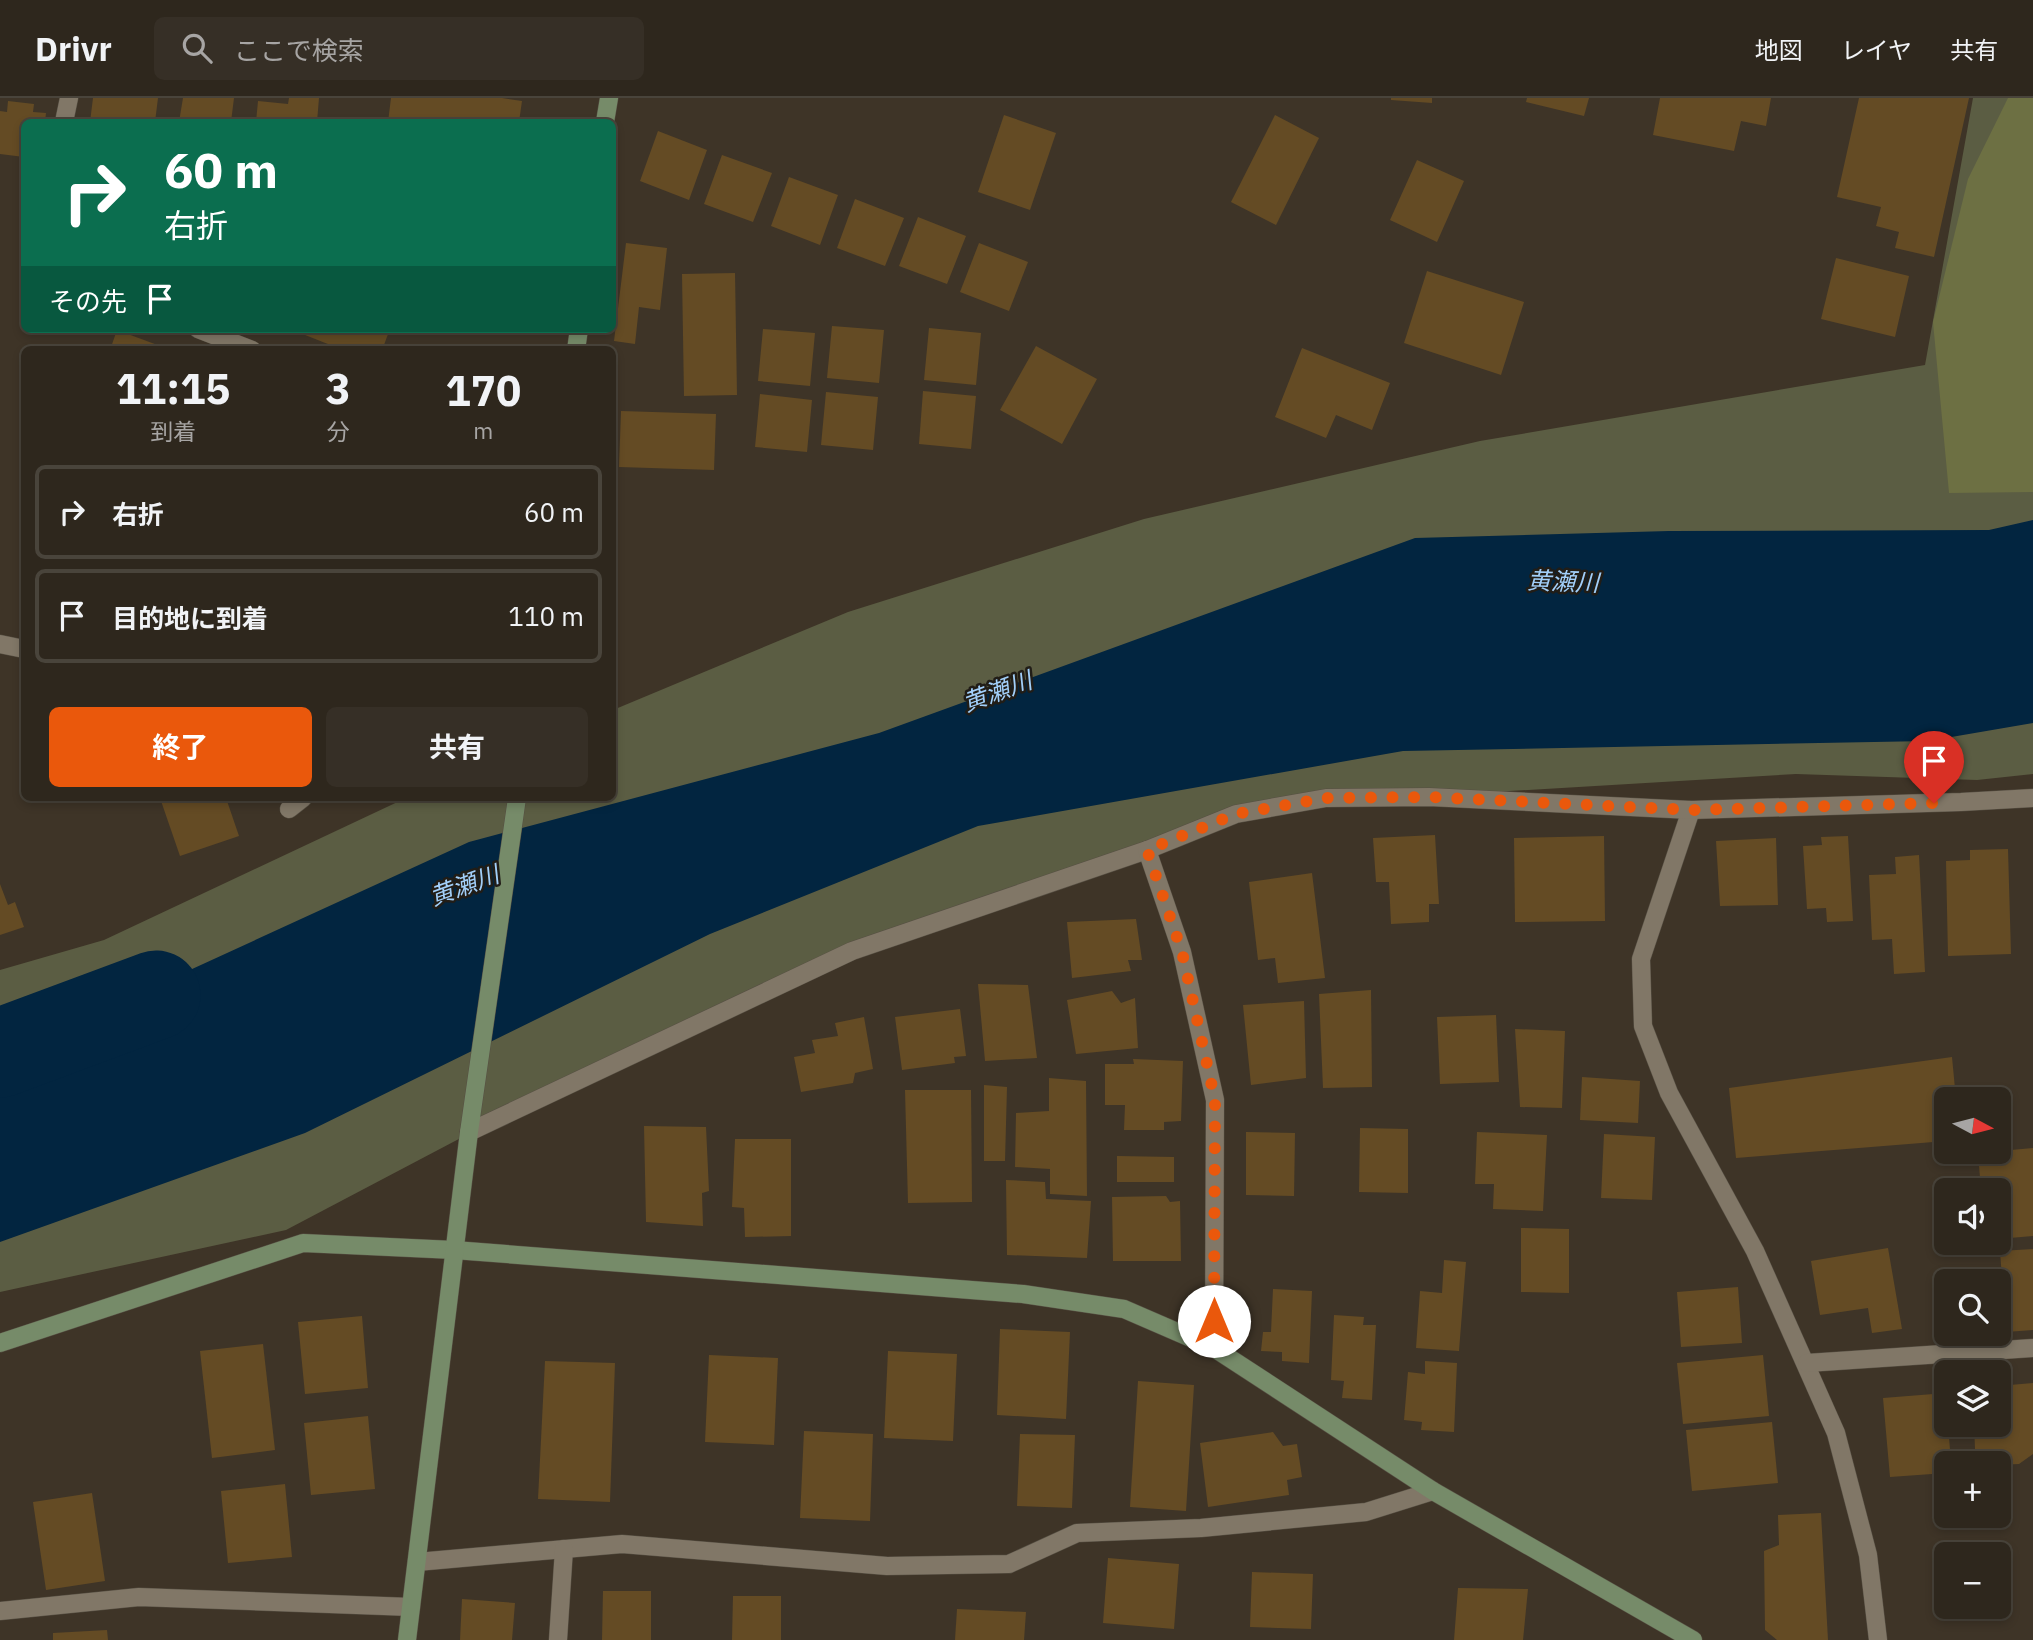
<!DOCTYPE html>
<html lang="ja">
<head>
<meta charset="utf-8">
<style>
  :root { --surface:#2e271d; --page:#362f26; --text:#f1f3f6; --muted:#a7a5a4; --line:#49443b; --accent:#ea580c }
  body { margin:0; font-family:"IBM Plex Sans","Noto Sans JP",sans-serif; background:var(--page); color:var(--text); height:100vh; display:flex; flex-direction:column; font-size:26px; white-space:nowrap }
  * { box-sizing:border-box; margin:0 }
  p { font-size:23px; color:var(--muted) }
  .icon { flex:none; width:38px; height:38px; fill:none; stroke:currentColor; stroke-width:2; stroke-linecap:round; stroke-linejoin:round }
  .map { position:relative; flex:1; overflow:hidden }
  .sheet { position:absolute; left:21px; top:248px; width:595px; height:455px; display:flex; flex-direction:column; background:var(--surface); border-radius:10px; box-shadow:0 4px 10px #0003,0 0 0 2px var(--line) }
  .sheet>* { flex:none }
  .top-card { position:absolute; left:21px; top:21px; width:595px; height:214px; border-radius:10px; box-shadow:0 4px 10px #0003,0 0 0 2px var(--line); background:#0b6e4f; color:#fff; overflow:hidden }
  .needle { width:46px; rotate:97deg }
  .controls { position:absolute; left:1934px; top:989px; display:grid; gap:14px }
  .controls a { display:grid; place-items:center; width:77px; height:77px; border-radius:10px; background:var(--surface); box-shadow:0 4px 10px #0003,0 0 0 2px var(--line); font-size:35px }
  .pin { position:absolute; display:grid; place-items:center; width:60px; height:60px; color:#fff; margin:-72px -30px; border-radius:50% 50% 50% 0; rotate:-45deg; box-shadow:0 0 7px #0007 }
  .pin .icon { rotate:45deg }
  .me { position:absolute; width:77px; margin:-38px; rotate:0deg; stroke-linejoin:round; filter:drop-shadow(0 0 5px #0008) }
  .turn { display:flex; align-items:center; gap:24px; height:147px; padding:0 28px; font-size:32px }
  .turn .icon { width:91px; height:91px; stroke-width:2.5 }
  .turn b { display:block; font-size:49px; line-height:60px }
  .then { display:flex; align-items:center; height:66px; padding:0 28px; background:#0003; gap:14px; font-size:26px }
  .eta { display:flex; justify-content:space-evenly; align-items:center; height:119px; text-align:center }
  .eta b { font-size:42px; font-weight:700; line-height:49px }
  .action { display:flex; gap:14px; margin-top:auto; padding:14px 28px }
  .action a { flex:1; height:80px; border-radius:10px; background:var(--accent); color:#fff; font-size:28px; font-weight:700; line-height:80px; text-align:center }
  .action a+a { background:var(--page); color:var(--text) }
  ul { padding:0; list-style:none }
  li { display:flex; align-items:center; gap:21px; height:94px; margin:0 14px 10px; padding:0 14px; border:4px solid var(--line); border-radius:10px }
  li div { flex:1 }
  li b { display:block; font-size:26px }
  li em { font-style:normal }
  header { display:flex; align-items:center; gap:42px; box-sizing:border-box; height:98px; padding:0 35px; background:var(--surface); border-bottom:2px solid var(--line) }
  header strong { font-size:33px }
  nav { display:flex; gap:38px; margin-inline-start:auto; font-size:24px }
  .search { width:490px; height:63px; background:var(--page); display:flex; align-items:center; gap:18px; box-sizing:border-box; padding:0 24px; border-radius:10px; color:var(--muted); font-size:26px }
  .map>svg:first-child { display:block }
  .green { fill:#5b5d43 }
  .forest { fill:#6d7043 }
  .water { fill:#022540 }
  .lines { fill:none; stroke-linecap:round; stroke-linejoin:round }
  .river { stroke:#022540; stroke-width:89 }
  .building { fill:#644b24 }
  .street-casing { stroke:#575044; stroke-width:19 }
  .secondary-casing { stroke:#575044; stroke-width:19 }
  .street { stroke:#817767; stroke-width:18 }
  .secondary { stroke:#768b69; stroke-width:18 }
  .route { stroke:#ea580c; stroke-width:12; stroke-dasharray:0 21.6 }
  .labels { text-anchor:middle; dominant-baseline:central; stroke-width:5; stroke-linejoin:round; paint-order:stroke }
  .water-label { font-size:24px; font-style:italic; fill:#a2cff9; stroke:#211d17 }
</style>
</head>
<body>
<header>
<strong>Drivr</strong>
<div class="search"><svg class="icon" aria-label="search" viewBox="0 0 24 24"><circle cx="10" cy="10" r="6"/><path d="M15 15l6 6"/></svg>ここで検索</div>
<nav><a>地図</a><a>レイヤ</a><a>共有</a></nav>
</header>
<div class="map">
<svg width="2033" height="1542" viewBox="0 0 2033 1542">
  <rect width="100%" height="100%" fill="#3e3427"/>
  <path class="green" d="M1973,0H2033V676L1977,682L1796,676L1290,706L893,840L493,1023L286,1132L0,1194V872L104,842L406,700H612L613,612L848,514L1144,421L1480,343L1925,267Z"/>
  <path class="forest" d="M2008,0H2033V394L1949,395L1933,224L1968,81Z"/>
  <path class="water" d="M2033,422V625L1928,643L1403,653L978,728L710,836L305,1035L0,1144V959L469,744L879,635L1415,440L1669,433L1989,432Z"/>
  <g class="lines">
    <path class="river" d="M0,955L156,897"/>
  </g>
  <g class="building">
    <path d="M93,0H158L155,24H90Z"/>
    <path d="M183,0H234L231,24H179Z"/>
    <path d="M289,0H319L317,24H256L258,3L288,6Z"/>
    <path d="M391,0H502L522,3L519,24H388Z"/>
    <path d="M1391,0H1432V5L1391,2Z"/>
    <path d="M1527,0H1589L1584,18L1526,4Z"/>
    <path d="M1660,0H1771L1766,28L1741,23L1734,53L1653,37Z"/>
    <path d="M1859,0H1969L1934,159L1895,150L1899,134L1876,128L1881,109L1837,99Z"/>
    <path d="M8,3L34,6L33,14L46,15L45,24H24V59L0,56V13L7,14Z"/>
    <path d="M1004,17L1056,35L1030,112L978,94Z"/>
    <path d="M1275,17L1319,40L1276,127L1231,104Z"/>
    <path d="M658,33L707,52L689,102L640,83Z"/>
    <path d="M722,57L772,75L753,124L704,106Z"/>
    <path d="M1417,62L1464,83L1437,144L1390,122Z"/>
    <path d="M789,79L838,97L820,147L771,128Z"/>
    <path d="M855,101L904,120L885,168L837,150Z"/>
    <path d="M918,119L966,138L947,186L899,168Z"/>
    <path d="M626,145L667,150L660,212L639,209L635,246L614,243Z"/>
    <path d="M979,145L1028,164L1009,213L960,194Z"/>
    <path d="M1836,160L1909,178L1895,239L1821,221Z"/>
    <path d="M1427,173L1524,204L1501,277L1404,245Z"/>
    <path d="M735,175L737,297L684,298L682,176Z"/>
    <path d="M832,228L884,232L879,285L827,280Z"/>
    <path d="M929,230L981,235L976,287L924,282Z"/>
    <path d="M290,231H390L382,252H343Z"/>
    <path d="M763,231L815,235L810,288L758,283Z"/>
    <path d="M117,232L171,252H110Z"/>
    <path d="M1036,248L1097,281L1062,346L1000,312Z"/>
    <path d="M1302,250L1390,285L1372,332L1336,317L1326,340L1275,319Z"/>
    <path d="M923,293L976,298L971,351L919,346Z"/>
    <path d="M826,294L878,299L873,352L821,347Z"/>
    <path d="M760,296L812,302L807,354L755,349Z"/>
    <path d="M621,313L716,316L714,372L619,369Z"/>
    <path d="M160,700H226L239,738L180,758Z"/>
    <path d="M1435,737L1439,806H1429V824L1391,826L1389,784H1376L1373,740Z"/>
    <path d="M1604,738L1605,823L1515,824L1514,740Z"/>
    <path d="M1848,738L1853,823L1827,824L1826,810L1807,811L1803,748L1822,747L1821,739Z"/>
    <path d="M1776,740L1778,807L1720,808L1716,743Z"/>
    <path d="M2008,751L2011,856L1948,858L1946,763L1970,762V752Z"/>
    <path d="M1919,757L1925,874L1894,876L1892,841L1872,842L1869,777L1896,776L1895,759Z"/>
    <path d="M1312,775L1325,880L1278,885L1275,860L1258,862L1249,784Z"/>
    <path d="M0,786L8,807L15,804L24,829L0,837Z"/>
    <path d="M1136,821L1142,862H1128L1131,873L1072,880L1067,824Z"/>
    <path d="M978,886L1028,887L1037,960L985,963Z"/>
    <path d="M1371,892L1372,989L1323,990L1319,896Z"/>
    <path d="M1112,893L1121,905L1135,900L1138,950L1076,956L1067,902Z"/>
    <path d="M1304,903L1306,980L1251,987L1243,907Z"/>
    <path d="M960,911L966,958L954,959L955,965L902,972L895,919Z"/>
    <path d="M1496,917L1499,984L1440,986L1437,919Z"/>
    <path d="M864,919L873,971L855,975L853,985L801,994L794,959L815,955L812,942L838,938L835,925Z"/>
    <path d="M1515,931L1565,933L1562,1010L1520,1009Z"/>
    <path d="M1952,959L1956,1001H1946V1043L1736,1060L1729,990Z"/>
    <path d="M1133,961L1183,963L1181,1023L1164,1024V1032H1124L1125,1007H1105V966H1134Z"/>
    <path d="M1582,979L1640,983L1638,1025L1580,1022Z"/>
    <path d="M1049,980L1086,983L1087,1098L1050,1096V1071L1015,1069L1016,1015L1049,1013Z"/>
    <path d="M984,987L1007,989L1005,1063H984Z"/>
    <path d="M905,992H971L972,1104L908,1105Z"/>
    <path d="M644,1028L706,1029L709,1093L702,1095L703,1128L646,1124Z"/>
    <path d="M1360,1030L1408,1031V1095L1359,1094Z"/>
    <path d="M1246,1034L1295,1035L1294,1098L1246,1097Z"/>
    <path d="M1477,1034L1547,1037L1543,1113L1493,1111L1494,1086H1475Z"/>
    <path d="M1604,1036L1655,1039L1652,1102L1601,1100Z"/>
    <path d="M735,1041H791V1138L745,1139L744,1110L732,1109Z"/>
    <path d="M2033,1050V1138L1998,1141V1092H1981L1978,1055Z"/>
    <path d="M1117,1058L1174,1059V1084H1117Z"/>
    <path d="M1006,1082L1045,1084L1046,1101L1091,1103L1087,1160L1007,1157Z"/>
    <path d="M1166,1098L1170,1104L1180,1103L1181,1163H1113L1112,1099Z"/>
    <path d="M1521,1130L1569,1131V1195L1521,1194Z"/>
    <path d="M1888,1150L1902,1231L1872,1235L1868,1210L1820,1217L1811,1163Z"/>
    <path d="M2033,1151V1232L2006,1234L2000,1153Z"/>
    <path d="M1444,1162L1466,1164L1459,1253L1416,1250L1420,1193L1442,1195Z"/>
    <path d="M1738,1189L1742,1245L1681,1249L1677,1194Z"/>
    <path d="M1273,1191L1312,1193L1309,1265L1282,1263V1254L1261,1253L1263,1234H1271Z"/>
    <path d="M1334,1217L1364,1219L1363,1227H1376L1372,1302L1342,1300L1344,1283L1331,1282Z"/>
    <path d="M362,1218L368,1290L305,1296L298,1224Z"/>
    <path d="M1000,1231L1070,1234L1066,1321L997,1317Z"/>
    <path d="M263,1246L275,1352L212,1360L200,1253Z"/>
    <path d="M888,1253L957,1256L953,1343L884,1340Z"/>
    <path d="M709,1257L778,1260L774,1347L705,1344Z"/>
    <path d="M1763,1257L1769,1318L1683,1326L1677,1265Z"/>
    <path d="M545,1263L615,1265L610,1404L538,1401Z"/>
    <path d="M1425,1263L1457,1265L1454,1334L1421,1332L1422,1324L1404,1322L1408,1274L1425,1276Z"/>
    <path d="M1138,1283L1194,1287L1186,1413L1130,1409Z"/>
    <path d="M2033,1285V1356L2019,1366L1998,1367L1975,1351L1974,1326H1998V1288Z"/>
    <path d="M1946,1295V1326H1948L1951,1365H1946V1375L1890,1379L1883,1300Z"/>
    <path d="M368,1318L375,1391L311,1397L304,1325Z"/>
    <path d="M1772,1324L1778,1385L1692,1393L1686,1332Z"/>
    <path d="M804,1333L873,1336L870,1423L800,1420Z"/>
    <path d="M1273,1334L1283,1348L1297,1346L1302,1379L1287,1382L1289,1397L1208,1409L1200,1345Z"/>
    <path d="M1020,1336L1075,1337L1072,1410L1017,1408Z"/>
    <path d="M285,1386L292,1459L228,1465L221,1393Z"/>
    <path d="M92,1395L105,1483L46,1492L33,1404Z"/>
    <path d="M1821,1415L1828,1542H1777L1765,1532L1764,1453L1779,1447L1778,1417Z"/>
    <path d="M1108,1460L1179,1466L1174,1531L1103,1525Z"/>
    <path d="M1252,1474L1313,1476L1311,1531L1250,1529Z"/>
    <path d="M1458,1490L1528,1491L1523,1542H1454Z"/>
    <path d="M603,1493H651V1542H602Z"/>
    <path d="M733,1498H781V1542H732Z"/>
    <path d="M462,1501L515,1505L512,1542H460Z"/>
    <path d="M957,1511L1026,1514L1024,1542H955Z"/>
    <path d="M107,1532L108,1542H53V1535Z"/>
  </g>
  <g class="lines">
    <g class="street-casing">
      <g id="street">
        <path d="M64,24L69,0"/>
        <path d="M198,231L252,252"/>
        <path d="M0,546L24,551"/>
        <path d="M289,711L303,700"/>
        <path d="M1691,712L1641,861L1643,928L1669,995L1755,1153L1836,1335L1868,1457L1878,1542"/>
        <path d="M469,1034L852,853L1147,752"/>
        <path d="M1214,1250L1215,1002L1182,854L1147,752L1236,716L1326,700L1429,699L1691,712L1961,704L2033,700"/>
        <path d="M1807,1265L2033,1250"/>
        <path d="M417,1464L622,1446L887,1468L1009,1466L1077,1435L1201,1430L1366,1414L1433,1393"/>
        <path d="M0,1513L139,1499L411,1509"/>
        <path d="M558,1542L564,1451"/>
      </g>
    </g>
    <g class="secondary-casing">
      <g id="secondary">
        <path d="M605,24L609,0"/>
        <path d="M576,252L579,231"/>
        <path d="M0,1245L303,1145L454,1152L1023,1196L1124,1211L1214,1250L1433,1393L1693,1542"/>
        <path d="M407,1542L469,1034L517,700"/>
      </g>
    </g>
    <use href="#street" class="street"/>
    <use href="#secondary" class="secondary"/>
  </g>
  <g class="lines">
    <path class="route" d="M1214,1223L1215,1002L1182,854L1147,752L1236,716L1326,700L1429,699L1691,712L1934,705"/>
  </g>
  <g class="labels">
    <g class="water-label">
      <text transform="translate(1563 483) rotate(2)">黄瀬川</text>
      <text transform="translate(997 593) rotate(-20)">黄瀬川</text>
      <text transform="translate(464 787) rotate(-20)">黄瀬川</text>
    </g>
  </g>
</svg>
<div class="controls">
<a><svg class="needle" viewBox="-14 -14 28 28"><path d="M0-13l5 13h-10z" fill="#e53935"/><path d="M0 13l5-13h-10z" fill="#a7a5a4"/></svg></a>
<a><svg class="icon" aria-label="sound" viewBox="0 0 24 24"><path d="M4 9h4l5-4v14l-5-4H4zM17 9q2 3 0 6"/></svg></a>
<a><svg class="icon" aria-label="search" viewBox="0 0 24 24"><circle cx="10" cy="10" r="6"/><path d="M15 15l6 6"/></svg></a>
<a><svg class="icon" aria-label="layers" viewBox="0 0 24 24"><path d="M12 4l9 5-9 5-9-5zM3 14l9 5 9-5"/></svg></a>
<a>+</a>
<a>−</a>
</div>
<div class="pin" style="left:1934px;top:705px;background:#d93025"><svg class="icon" aria-label="arrive" viewBox="0 0 24 24"><path d="M6 21V4h12l-3 4 3 4H6"/></svg></div>
<svg class="me" style="left:1214px;top:1223px" viewBox="-20 -20 40 40"><circle r="19" fill="#fff"/><path d="M0-13L10 11 0 6-10 11z" fill="#ea580c"/></svg>
<div class="top-card">
<div class="turn"><svg class="icon" aria-label="right" viewBox="0 0 24 24"><path d="M7 20v-9h11M14 6l5 5-5 5"/></svg><div><b>60 m</b>右折</div></div>
<div class="then">その先<svg class="icon" aria-label="arrive" viewBox="0 0 24 24"><path d="M6 21V4h12l-3 4 3 4H6"/></svg></div>
</div>
<section class="sheet">
<div class="eta">
<div><b>11:15</b><p>到着</p></div>
<div><b>3</b><p>分</p></div>
<div><b>170</b><p>m</p></div>
</div>
<ul>
<li><svg class="icon" aria-label="right" viewBox="0 0 24 24"><path d="M7 20v-9h11M14 6l5 5-5 5"/></svg><div><b>右折</b></div><em>60 m</em></li>
<li><svg class="icon" aria-label="arrive" viewBox="0 0 24 24"><path d="M6 21V4h12l-3 4 3 4H6"/></svg><div><b>目的地に到着</b></div><em>110 m</em></li>
</ul>
<div class="action"><a>終了</a><a>共有</a></div>
</section>
</div>
</body>
</html>
